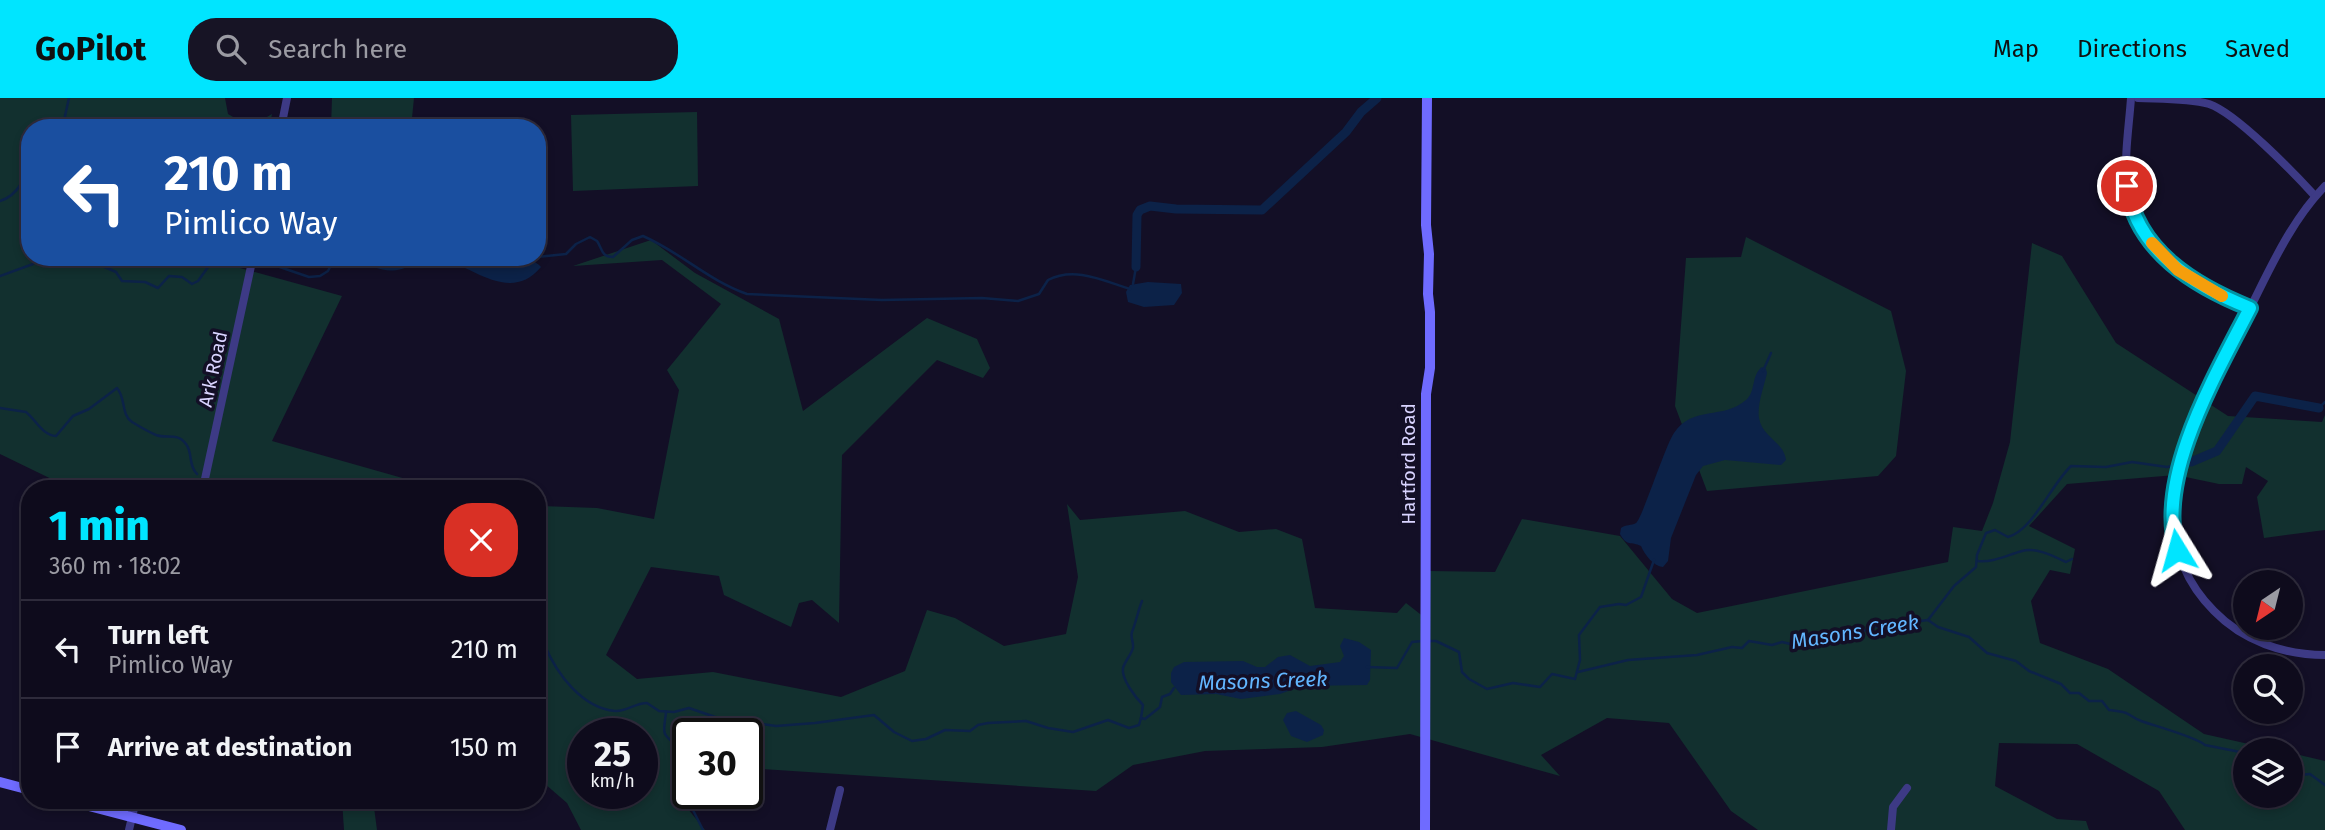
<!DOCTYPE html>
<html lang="en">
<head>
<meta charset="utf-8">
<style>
  :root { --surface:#0e0b1c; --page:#171425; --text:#f1f3f6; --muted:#9b9ba3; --line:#2e2b3b; --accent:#00e5ff }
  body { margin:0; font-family:"Fira Sans",sans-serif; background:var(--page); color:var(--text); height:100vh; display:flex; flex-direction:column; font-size:26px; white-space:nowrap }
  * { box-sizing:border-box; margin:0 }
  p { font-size:23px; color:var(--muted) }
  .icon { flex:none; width:38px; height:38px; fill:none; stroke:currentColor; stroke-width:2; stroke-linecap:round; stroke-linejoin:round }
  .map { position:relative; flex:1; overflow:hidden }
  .details { position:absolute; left:21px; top:382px; width:525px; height:329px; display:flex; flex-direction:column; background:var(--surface); border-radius:28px; box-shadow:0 4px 10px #0003,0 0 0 2px var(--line) }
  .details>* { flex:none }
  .top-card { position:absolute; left:21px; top:21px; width:525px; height:147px; border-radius:28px; box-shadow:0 4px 10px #0003,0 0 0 2px var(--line); background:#1a4fa0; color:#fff; overflow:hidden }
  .needle { width:46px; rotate:215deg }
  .tools { position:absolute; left:2233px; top:472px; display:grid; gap:14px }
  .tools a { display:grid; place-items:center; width:70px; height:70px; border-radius:50%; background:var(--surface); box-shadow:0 4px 10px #0003,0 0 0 2px var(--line); font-size:35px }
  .speed { position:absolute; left:567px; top:620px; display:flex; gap:14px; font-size:35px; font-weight:700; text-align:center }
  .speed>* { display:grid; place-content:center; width:91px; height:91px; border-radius:50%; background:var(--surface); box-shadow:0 4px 10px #0003,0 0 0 2px var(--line); line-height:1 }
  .speed small { font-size:18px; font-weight:400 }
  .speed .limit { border:4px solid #111; border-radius:10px; background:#fff; color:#111 }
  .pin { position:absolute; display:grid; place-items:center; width:60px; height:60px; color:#fff; margin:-30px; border:4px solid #fff; border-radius:50%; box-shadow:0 2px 7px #0007 }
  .me { position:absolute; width:77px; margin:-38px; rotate:352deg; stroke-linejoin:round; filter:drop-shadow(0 0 5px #0008) }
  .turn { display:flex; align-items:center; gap:24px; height:147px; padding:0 28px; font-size:32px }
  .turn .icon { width:91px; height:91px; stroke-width:2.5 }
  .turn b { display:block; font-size:49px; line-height:60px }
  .round { display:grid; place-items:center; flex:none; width:74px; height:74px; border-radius:28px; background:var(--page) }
  .overview { display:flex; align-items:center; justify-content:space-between; height:119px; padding:0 28px }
  h1 { font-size:42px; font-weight:800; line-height:52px; color:var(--accent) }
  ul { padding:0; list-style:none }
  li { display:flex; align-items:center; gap:21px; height:98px; padding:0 28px; border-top:2px solid var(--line) }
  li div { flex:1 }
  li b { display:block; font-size:26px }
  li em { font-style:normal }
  header { display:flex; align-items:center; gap:42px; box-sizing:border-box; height:98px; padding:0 35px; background:var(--accent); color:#111 }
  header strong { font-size:33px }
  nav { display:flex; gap:38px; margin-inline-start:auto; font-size:24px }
  .search { width:490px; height:63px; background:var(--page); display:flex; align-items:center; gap:18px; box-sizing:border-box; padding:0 24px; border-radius:28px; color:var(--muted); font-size:26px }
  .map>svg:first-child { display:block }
  .green { fill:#12302f; fill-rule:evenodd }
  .water { fill:#0c2248 }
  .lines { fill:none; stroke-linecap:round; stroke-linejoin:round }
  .stream { stroke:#0c2248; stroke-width:2.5 }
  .canal { stroke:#0c2248; stroke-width:9 }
  .street { stroke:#3d3a85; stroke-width:8 }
  .secondary { stroke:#6f6bff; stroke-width:10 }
  .route-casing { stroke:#0095a6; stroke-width:18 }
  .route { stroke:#00e5ff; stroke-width:12 }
  .slow { stroke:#f59e0b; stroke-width:12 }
  .labels { text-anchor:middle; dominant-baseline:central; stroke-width:7; stroke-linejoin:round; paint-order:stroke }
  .street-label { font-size:19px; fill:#d9d4ff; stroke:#130f26 }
  .water-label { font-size:21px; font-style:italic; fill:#62b6ff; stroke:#130f26 }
</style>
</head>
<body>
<header>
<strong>GoPilot</strong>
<div class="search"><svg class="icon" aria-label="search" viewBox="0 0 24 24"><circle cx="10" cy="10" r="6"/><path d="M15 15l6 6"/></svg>Search here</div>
<nav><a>Map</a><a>Directions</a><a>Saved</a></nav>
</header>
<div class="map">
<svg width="2325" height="732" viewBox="0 0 2325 732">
  <rect width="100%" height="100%" fill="#130f26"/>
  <g class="green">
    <path d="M0,0H225L228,16L250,29L272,16L269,30H30V159H242L240,170L342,198L272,343L413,383L415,390H70L0,356Z"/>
    <path d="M332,0H414L411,30H331Z"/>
    <path d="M697,14L698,88L573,93L571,17Z"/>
    <path d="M1746,139L1891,213L1906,273L1896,358L1878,378L1707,393L1675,308L1686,160L1741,159Z"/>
    <path d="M651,142L695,175L779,221L803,313L927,220L977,241L990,270L983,280L937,262L842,357L839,525L812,502L799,505L791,529L724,497L719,478L651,469L606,557L637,581L713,574L841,599L905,573L927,512L955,520L1004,548L1066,536L1078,479L1067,406L1080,422L1185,413L1239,434L1276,431L1302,441L1315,510L1397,515L1406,505L1429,523V473L1495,474L1522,421L1620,438L1672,501L1697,515L1948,464L1953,429L1982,433L1993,405L2010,344L2032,145L2062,158L2116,245L2228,318L2322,324L2325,317V432L2264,440L2257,399L2268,383L2246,369L2242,386H2219L2176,377L2067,386L2029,428L2075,451L2070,476L2050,472L2031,503L2040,545L2108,571L2204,636L2280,653H2245V698H2291V655L2325,663V732H2185L2159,693L2077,646L1999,645L1995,688L2057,721L2086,723L2089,732H1758L1731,713L1669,625L1607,620L1541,657L1560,678L1410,636L1322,649L1205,653L1133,667L1096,693L747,670V635H688V675L680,681L684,706L705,732H581L567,705L537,679V412L541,408L597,410L654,421L679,292L667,272L721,206L662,162L573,168ZM583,635H642V695H583Z"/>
    <path d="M342,702H373L377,732H344Z"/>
  </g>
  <g class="water">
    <path d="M357,159H494C511,168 527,154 541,169C509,207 472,166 437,160C425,158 417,164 407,169C392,177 369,170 357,159Z"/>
    <path d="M1148,184L1181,186L1182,195L1174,207L1144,209L1128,204L1126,194L1130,187Z"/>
    <path d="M1762,269L1766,271L1767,275C1764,289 1757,306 1759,320C1762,339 1784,344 1786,362L1781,367L1725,362L1703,368L1696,377L1671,440L1668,463L1663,469C1653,468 1645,457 1641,448C1631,443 1627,449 1620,436L1621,430C1626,426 1631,428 1636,425C1642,421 1665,348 1674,335C1693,307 1723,322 1746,302C1756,294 1751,277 1762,269Z"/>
    <path d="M1344,540L1359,544L1371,552L1370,582L1367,587L1302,588L1280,596L1241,601L1216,596L1181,597L1171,584V575L1174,569L1184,564L1243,563L1257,569H1265L1278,559L1290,557L1310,568L1340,564L1344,558L1340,548Z"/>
    <path d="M1296,613L1321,627L1324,632L1323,637L1307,644L1291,638L1283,622L1287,615Z"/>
  </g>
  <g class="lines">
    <g class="stream">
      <path d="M66,30L65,18L69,0"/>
      <path d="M0,103C19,97 25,80 30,62"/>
      <path d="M82,159L116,174L122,183L145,184L158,190L169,178L182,179L192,186L198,183L211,165L234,166L244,161L247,163"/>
      <path d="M537,159L566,156L576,146L590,139L597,143C602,150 601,159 613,159L632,142L643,138C680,154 709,183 747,196L882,202L982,200L1018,203L1039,196L1048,182C1075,168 1104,183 1130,191"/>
      <path d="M258,166L268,165L309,179L320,178L328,173L335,159"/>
      <path d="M0,178L33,166L39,159"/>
      <path d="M1133,186L1136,169"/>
      <path d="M1763,273L1771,255"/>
      <path d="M0,310L26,314C36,322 42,337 56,338L73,318L89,311L117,290C126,300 121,317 132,324C137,327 151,335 156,337C167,341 177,334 186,346C193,355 188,367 197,376"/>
      <path d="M2319,310L2325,304"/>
      <path d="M213,382L222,390"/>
      <path d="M1977,463C1993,465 2007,457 2022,453C2036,449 2053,458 2066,464L2072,461"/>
      <path d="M537,501V510"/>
      <path d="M537,516C540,526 540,539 545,548C557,576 582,610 615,613C626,614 635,605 647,605L659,613L674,614L689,610L718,620L776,628L815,625L874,617L894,634L912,643L926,641L945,632L970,633L978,627L988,625L1026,623L1048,630L1073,634L1108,622L1129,630L1139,627L1141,620L1145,621L1160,609L1162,599L1170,596L1174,590"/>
      <path d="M1928,522L1954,488L1976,469L1977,457L1986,435L1995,432L2008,439C2033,432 2051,387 2071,368L2106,369L2132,364L2167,369L2191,364"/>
      <path d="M1429,543H1436L1459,554L1462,574L1469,581L1487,591L1513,585L1540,589L1552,576L1575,581L1580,562L1579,537L1600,509L1619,506L1626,507L1641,499L1654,462"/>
      <path d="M1367,569L1397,570L1412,544L1422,543"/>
      <path d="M1578,574L1628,562L1697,557L1732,549L1742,550L1749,543L1772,547L1782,544L1795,547L1810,541H1830L1844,533L1858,535L1873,529L1928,522L1938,529L1969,539L1987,555L2016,563L2029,573L2061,586L2070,595H2079L2089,603H2102L2109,612C2115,613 2121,613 2126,615C2131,617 2135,621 2141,623C2155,628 2196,639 2205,647L2245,655"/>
      <path d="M666,614C664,635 660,634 676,647L679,684L703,732"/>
      <path d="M1141,620L1143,607C1136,600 1121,581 1123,570C1125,563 1131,557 1133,550C1134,544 1130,539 1132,534C1136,524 1138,513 1142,503"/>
      <path d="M2291,672L2300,677L2310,676L2325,687"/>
    </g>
    <g class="canal">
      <path d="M1136,169L1137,117L1140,112L1150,108L1176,111L1262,112L1346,34L1361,14L1377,0"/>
      <path d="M2191,364L2217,353L2255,298L2319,310"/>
    </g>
    <g class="street">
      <path d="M2131,0C2129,29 2124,57 2127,87C2133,152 2196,188 2251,210"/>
      <path d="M2138,0C2161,1 2187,0 2209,6C2236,15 2294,75 2315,98"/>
      <path d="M281,30L287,0"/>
      <path d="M2325,88C2288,126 2267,178 2243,224C2199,312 2128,427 2214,513C2243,543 2284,557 2325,557"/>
      <path d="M203,390L253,159"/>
      <path d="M129,732L136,702"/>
      <path d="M830,732L840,692"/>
      <path d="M1891,732L1893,709L1907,690"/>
    </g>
    <g class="secondary">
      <path d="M0,684L30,692"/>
      <path d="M66,702L181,732"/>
      <path d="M1425,732L1426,296L1430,270V214L1428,196L1429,156L1426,127L1427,0"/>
    </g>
  </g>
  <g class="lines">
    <g class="route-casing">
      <path id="route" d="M2127,88C2136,153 2195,188 2250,210C2218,273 2155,378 2177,452"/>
    </g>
    <use href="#route" class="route"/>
    <path class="slow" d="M2152,145L2178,172L2222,198"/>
  </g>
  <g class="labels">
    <g class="street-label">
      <text transform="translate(213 271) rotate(-78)">Ark Road</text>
      <text transform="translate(1408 366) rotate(-90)">Hartford Road</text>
    </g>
    <g class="water-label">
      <text transform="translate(1855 534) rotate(-9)">Masons Creek</text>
      <text transform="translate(1263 583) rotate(-2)">Masons Creek</text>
    </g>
  </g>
</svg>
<div class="tools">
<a><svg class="needle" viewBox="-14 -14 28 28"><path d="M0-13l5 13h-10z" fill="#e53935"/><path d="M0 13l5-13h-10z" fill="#9b9ba3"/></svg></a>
<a><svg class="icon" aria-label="search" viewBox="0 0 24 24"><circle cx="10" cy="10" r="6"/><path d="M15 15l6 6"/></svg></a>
<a><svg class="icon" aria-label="layers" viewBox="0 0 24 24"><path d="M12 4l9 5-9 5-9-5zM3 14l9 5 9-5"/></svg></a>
</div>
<div class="speed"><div>25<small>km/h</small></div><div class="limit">30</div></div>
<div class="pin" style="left:2127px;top:88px;background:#d93025"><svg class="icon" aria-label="arrive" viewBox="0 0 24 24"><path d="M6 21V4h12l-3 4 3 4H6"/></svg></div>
<svg class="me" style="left:2177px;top:452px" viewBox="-20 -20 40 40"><path d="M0-17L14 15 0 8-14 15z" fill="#00e5ff" stroke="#fff" stroke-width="4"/></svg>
<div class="top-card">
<div class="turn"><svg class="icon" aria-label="left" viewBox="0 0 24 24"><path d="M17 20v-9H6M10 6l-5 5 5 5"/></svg><div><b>210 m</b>Pimlico Way</div></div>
</div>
<section class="details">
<div class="overview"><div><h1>1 min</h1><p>360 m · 18:02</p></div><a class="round" style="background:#d93025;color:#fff"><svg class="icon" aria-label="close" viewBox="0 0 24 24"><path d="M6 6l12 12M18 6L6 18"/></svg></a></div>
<ul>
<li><svg class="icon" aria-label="left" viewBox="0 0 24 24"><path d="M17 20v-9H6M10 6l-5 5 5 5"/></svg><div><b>Turn left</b><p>Pimlico Way</p></div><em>210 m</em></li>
<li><svg class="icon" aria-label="arrive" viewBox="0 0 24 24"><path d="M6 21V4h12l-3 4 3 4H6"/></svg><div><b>Arrive at destination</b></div><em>150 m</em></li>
</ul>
</section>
</div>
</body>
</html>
